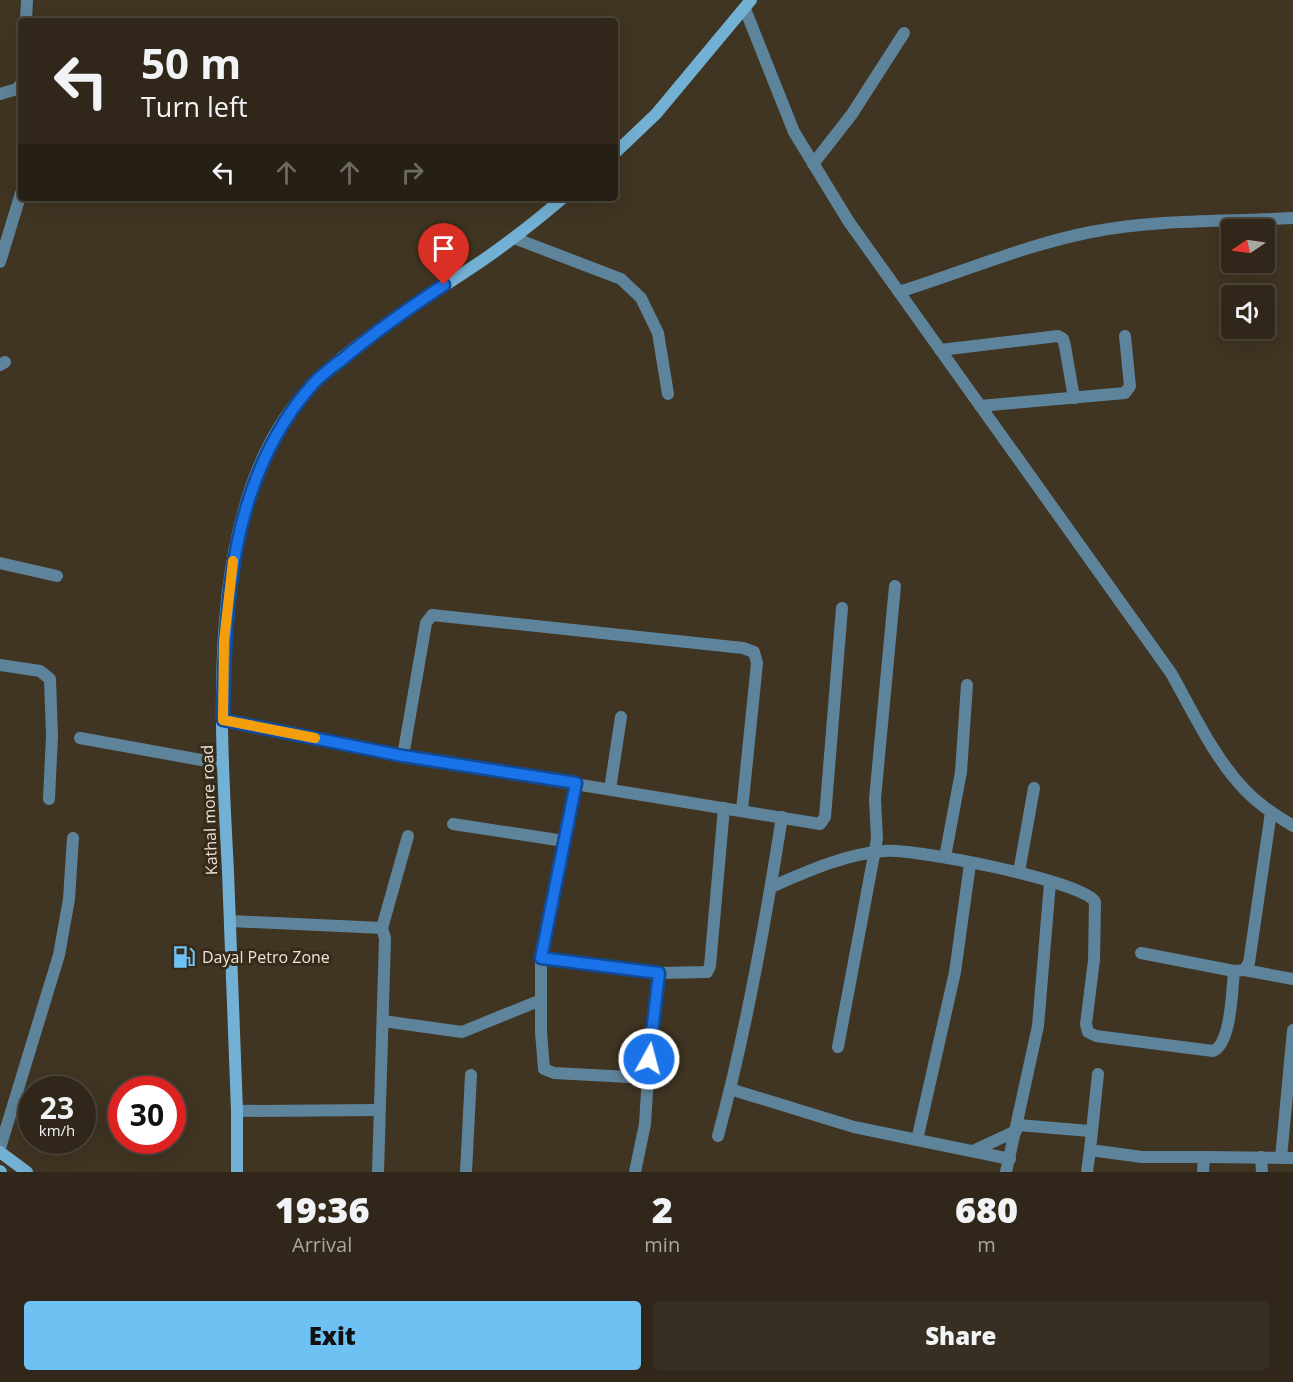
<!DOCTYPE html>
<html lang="en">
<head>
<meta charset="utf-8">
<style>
  :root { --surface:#30271a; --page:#382f23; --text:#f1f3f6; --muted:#a8a5a2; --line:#4b4439; --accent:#6dc2f3 }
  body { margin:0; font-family:"Open Sans",sans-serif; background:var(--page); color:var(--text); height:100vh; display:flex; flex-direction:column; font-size:22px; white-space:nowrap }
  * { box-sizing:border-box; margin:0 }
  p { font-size:20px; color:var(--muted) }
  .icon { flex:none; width:33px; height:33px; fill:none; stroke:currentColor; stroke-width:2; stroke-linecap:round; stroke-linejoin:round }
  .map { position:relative; height:1172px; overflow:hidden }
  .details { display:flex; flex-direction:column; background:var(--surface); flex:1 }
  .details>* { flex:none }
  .guide { position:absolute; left:18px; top:18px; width:600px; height:183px; border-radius:6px; box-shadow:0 6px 24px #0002,0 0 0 2px var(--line); background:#30271a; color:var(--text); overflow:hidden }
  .needle { width:39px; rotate:257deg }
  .buttons { position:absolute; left:1221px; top:219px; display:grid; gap:12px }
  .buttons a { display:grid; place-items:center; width:54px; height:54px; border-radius:6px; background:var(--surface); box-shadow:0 6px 24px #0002,0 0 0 2px var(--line); font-size:30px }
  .speed { position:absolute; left:18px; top:1076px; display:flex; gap:12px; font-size:30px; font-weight:700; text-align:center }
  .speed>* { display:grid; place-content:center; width:78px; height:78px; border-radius:50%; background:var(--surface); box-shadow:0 6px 24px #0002,0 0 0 2px var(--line); line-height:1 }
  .speed small { font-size:15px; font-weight:400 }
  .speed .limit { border:9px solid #d22; background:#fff; color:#111 }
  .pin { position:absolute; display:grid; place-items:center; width:51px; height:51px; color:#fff; margin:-62px -26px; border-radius:50% 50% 50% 0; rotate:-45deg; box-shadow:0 0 6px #0007 }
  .pin .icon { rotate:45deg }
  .me { position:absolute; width:66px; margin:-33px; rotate:7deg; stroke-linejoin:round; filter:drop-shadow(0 0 4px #0008) }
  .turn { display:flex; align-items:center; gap:21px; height:126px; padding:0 24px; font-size:27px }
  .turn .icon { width:78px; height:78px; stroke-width:2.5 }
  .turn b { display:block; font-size:42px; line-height:51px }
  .lanes { display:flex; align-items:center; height:57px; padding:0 24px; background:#0003; justify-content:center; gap:30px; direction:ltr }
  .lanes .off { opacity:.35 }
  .eta { display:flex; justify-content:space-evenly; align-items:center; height:102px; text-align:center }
  .eta b { font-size:36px; font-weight:800; line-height:42px }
  .cta { display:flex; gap:12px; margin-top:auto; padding:12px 24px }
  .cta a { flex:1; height:69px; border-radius:6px; background:var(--accent); color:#111; font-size:24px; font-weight:800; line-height:69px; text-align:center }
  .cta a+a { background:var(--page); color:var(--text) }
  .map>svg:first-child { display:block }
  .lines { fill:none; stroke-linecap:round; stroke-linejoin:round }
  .street { stroke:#5e849b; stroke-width:12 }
  .secondary { stroke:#72b0d4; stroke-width:12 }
  .route-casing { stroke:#114b97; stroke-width:15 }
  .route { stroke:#1a73e8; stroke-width:10 }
  .slow { stroke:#f59e0b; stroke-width:10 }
  .labels { text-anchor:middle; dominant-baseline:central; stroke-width:6; stroke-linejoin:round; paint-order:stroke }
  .street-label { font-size:16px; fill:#ece4d9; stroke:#362a18 }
  .poi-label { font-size:16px; fill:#ece4d9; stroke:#362a18; text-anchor:start }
</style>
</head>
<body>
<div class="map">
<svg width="1293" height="1172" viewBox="0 0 1293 1172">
  <rect width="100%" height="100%" fill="#403422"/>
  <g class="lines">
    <g class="street">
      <path d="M745,9L794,132L849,222L1171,673C1193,712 1214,758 1245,790C1259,805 1276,815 1293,826"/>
      <path d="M26,21L27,0"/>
      <path d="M0,94L17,89L21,84"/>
      <path d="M813,164L852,114L904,33"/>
      <path d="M514,238L621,279L641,298L658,333L668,394"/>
      <path d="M0,262L21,193"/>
      <path d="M899,292C963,272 1025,245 1091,232C1158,219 1226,222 1293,218"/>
      <path d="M940,350L1058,336L1063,339L1065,346L1074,398"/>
      <path d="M0,365L5,362"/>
      <path d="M980,406L1125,393L1130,386L1125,336"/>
      <path d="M0,563L57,576"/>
      <path d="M0,665L40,671L50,679L52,736L49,799"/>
      <path d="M223,720L403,756L820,824L825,817L842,608"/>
      <path d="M80,738L223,764"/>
      <path d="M403,756L426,623L432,615L743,648L754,652L757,663L742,810"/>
      <path d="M576,783L541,958L659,973L649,1059L645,1124L635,1172"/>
      <path d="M610,789L621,717"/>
      <path d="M453,824L564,841"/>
      <path d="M945,857L961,772L967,685"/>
      <path d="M1019,872L1034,788"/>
      <path d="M771,887C806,872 845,854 884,851C913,848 1084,881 1095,902L1094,960L1086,1024L1088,1032L1096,1036L1213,1051C1231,1044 1232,991 1234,971L1244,970L1249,963L1271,812"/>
      <path d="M230,921L382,928L385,938L378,1172"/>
      <path d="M382,928L408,836"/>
      <path d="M1141,953L1234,971"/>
      <path d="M541,958V1032L544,1069L554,1073L648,1078"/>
      <path d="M1244,970L1293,979"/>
      <path d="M659,973L707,972L710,966L724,808"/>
      <path d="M383,1021L462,1032L541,1000"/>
      <path d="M838,1047L877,839L875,799L895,586"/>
      <path d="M1098,1074L1090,1150L1142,1157H1204L1203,1172"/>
      <path d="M730,1089L854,1127L1010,1159"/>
      <path d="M237,1111L378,1110"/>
      <path d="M1018,1125L1090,1131"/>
      <path d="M718,1136C746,1032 765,924 782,817"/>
      <path d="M917,1140L955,972L970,864"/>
      <path d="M0,1148L59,955L69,899L73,838"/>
      <path d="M973,1151L1016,1131"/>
      <path d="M1204,1157L1293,1158"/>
      <path d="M1261,1157L1262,1172"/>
      <path d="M1281,1158L1293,1030"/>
      <path d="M466,1172L471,1075"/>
      <path d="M1006,1172L1038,1026L1050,883"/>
      <path d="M1087,1172L1090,1150"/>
    </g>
    <g class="secondary">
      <path d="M615,153L656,114L751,0"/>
      <path d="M0,1152L27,1172"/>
      <path d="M0,1171L1,1172"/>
      <path d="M237,1172V1111C234,1031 231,951 228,872C221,726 200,492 315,382C365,333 426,299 483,260C511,241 537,220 563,198"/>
    </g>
  </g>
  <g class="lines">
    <g class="route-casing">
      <path id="route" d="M444,285C409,308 376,331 344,358C334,366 322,374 313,384C230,477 225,602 223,720L403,756L576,783L541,958L659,973L649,1059"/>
    </g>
    <use href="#route" class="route"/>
    <path class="slow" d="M233,561L224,641L223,720L315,738"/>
  </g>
  <defs>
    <g id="fuel-bare" transform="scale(1.8)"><path d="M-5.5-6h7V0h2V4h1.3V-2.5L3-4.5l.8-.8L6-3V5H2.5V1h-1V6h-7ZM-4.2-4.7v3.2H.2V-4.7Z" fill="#6dc2f3" stroke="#362a18" stroke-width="2.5" paint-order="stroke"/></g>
  </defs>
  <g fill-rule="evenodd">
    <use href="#fuel-bare" x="184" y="957"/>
  </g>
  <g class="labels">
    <g class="street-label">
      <text transform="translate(209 810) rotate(-92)">Kathal more road</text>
    </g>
    <g class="poi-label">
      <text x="202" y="957">Dayal Petro Zone</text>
    </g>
  </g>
</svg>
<div class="buttons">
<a><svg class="needle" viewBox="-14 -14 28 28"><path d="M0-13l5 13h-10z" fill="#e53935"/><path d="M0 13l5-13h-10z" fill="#a8a5a2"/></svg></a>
<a><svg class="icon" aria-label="sound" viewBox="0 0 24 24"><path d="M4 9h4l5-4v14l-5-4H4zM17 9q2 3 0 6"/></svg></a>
</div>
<div class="speed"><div>23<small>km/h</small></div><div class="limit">30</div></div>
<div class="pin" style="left:444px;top:285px;background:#d93025"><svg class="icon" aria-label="arrive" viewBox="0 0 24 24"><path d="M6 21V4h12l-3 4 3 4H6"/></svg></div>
<svg class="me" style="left:649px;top:1059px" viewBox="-20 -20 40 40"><circle r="17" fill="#1a73e8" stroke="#fff" stroke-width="3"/><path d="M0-11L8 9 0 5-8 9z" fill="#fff"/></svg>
<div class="guide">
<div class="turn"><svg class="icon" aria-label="left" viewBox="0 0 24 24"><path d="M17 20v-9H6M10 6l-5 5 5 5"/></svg><div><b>50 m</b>Turn left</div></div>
<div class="lanes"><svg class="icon" aria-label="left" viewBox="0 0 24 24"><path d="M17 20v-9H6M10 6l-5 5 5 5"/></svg><svg class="icon off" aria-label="ahead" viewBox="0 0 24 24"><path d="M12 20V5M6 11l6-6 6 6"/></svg><svg class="icon off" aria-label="ahead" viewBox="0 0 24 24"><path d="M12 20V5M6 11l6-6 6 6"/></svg><svg class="icon off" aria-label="right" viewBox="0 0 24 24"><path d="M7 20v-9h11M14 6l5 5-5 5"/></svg></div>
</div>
</div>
<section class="details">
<div class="eta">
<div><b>19:36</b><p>Arrival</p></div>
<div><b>2</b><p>min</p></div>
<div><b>680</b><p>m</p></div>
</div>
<div class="cta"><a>Exit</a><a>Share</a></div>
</section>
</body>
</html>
